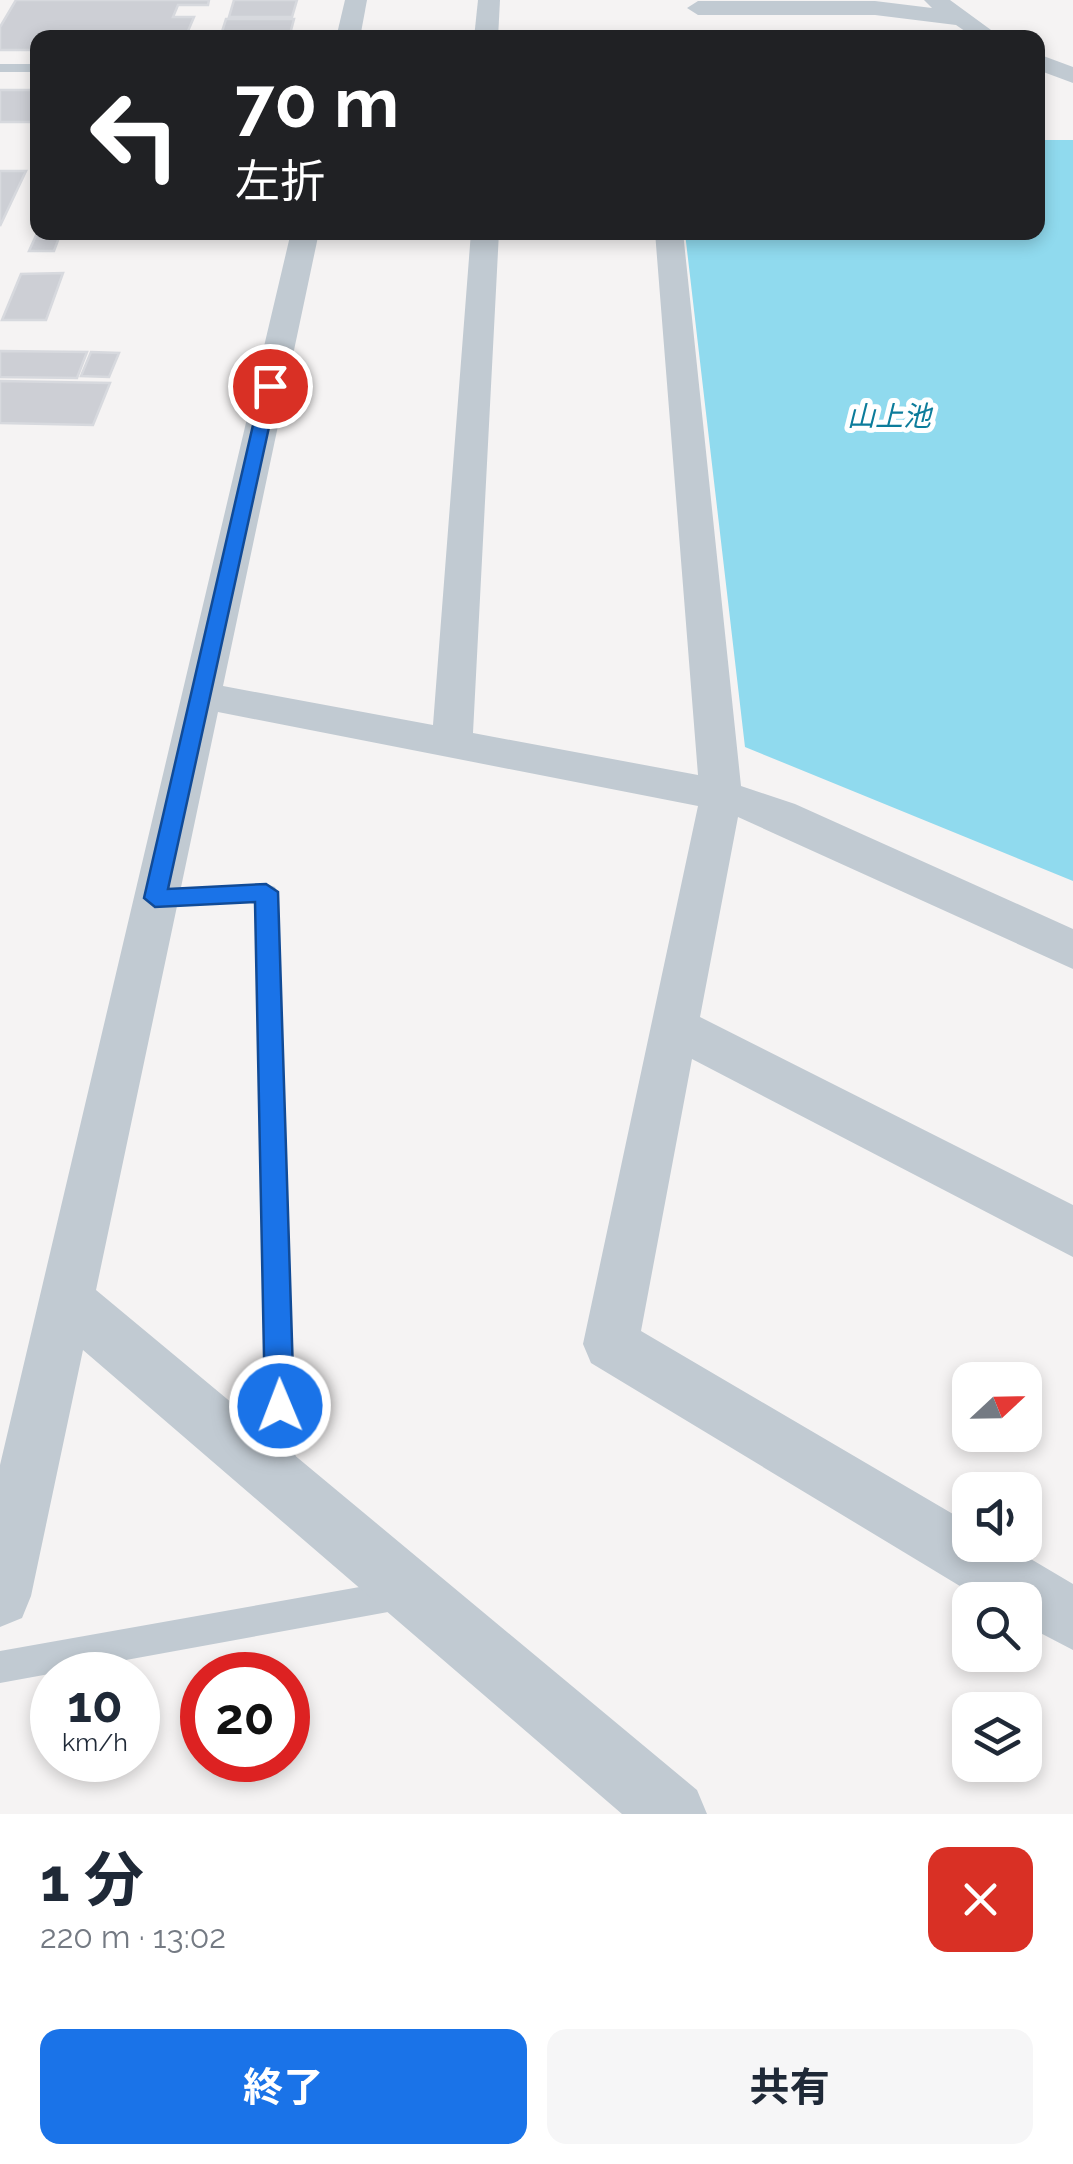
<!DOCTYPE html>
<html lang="ja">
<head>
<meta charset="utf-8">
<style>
  :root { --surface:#fff; --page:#f6f6f7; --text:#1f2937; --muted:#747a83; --accent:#1a73e8 }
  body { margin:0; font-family:Raleway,"Noto Sans JP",sans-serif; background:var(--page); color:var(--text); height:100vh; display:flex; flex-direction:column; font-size:38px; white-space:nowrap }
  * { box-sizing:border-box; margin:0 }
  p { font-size:32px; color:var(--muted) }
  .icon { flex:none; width:55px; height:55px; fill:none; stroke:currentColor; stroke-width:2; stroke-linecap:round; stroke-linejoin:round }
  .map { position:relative; height:1814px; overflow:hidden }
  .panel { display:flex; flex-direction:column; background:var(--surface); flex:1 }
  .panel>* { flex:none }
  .banner { position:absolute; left:30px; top:30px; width:1015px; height:210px; border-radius:20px; box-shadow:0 5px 15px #0003; background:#202124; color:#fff; overflow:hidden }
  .needle { width:65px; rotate:68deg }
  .buttons { position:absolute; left:952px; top:1362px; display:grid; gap:20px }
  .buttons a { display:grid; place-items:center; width:90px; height:90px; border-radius:20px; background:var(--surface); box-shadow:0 5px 15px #0003; font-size:50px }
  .speed { position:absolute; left:30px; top:1652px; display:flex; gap:20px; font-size:50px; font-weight:700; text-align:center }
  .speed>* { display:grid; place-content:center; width:130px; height:130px; border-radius:50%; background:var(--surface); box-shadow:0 5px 15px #0003; line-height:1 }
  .speed small { font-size:25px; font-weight:400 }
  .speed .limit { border:15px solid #d22; background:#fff; color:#111 }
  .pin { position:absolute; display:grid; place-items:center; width:85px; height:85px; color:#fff; margin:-42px; border:5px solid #fff; border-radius:50%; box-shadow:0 2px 10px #0007 }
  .me { position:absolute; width:110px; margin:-55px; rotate:359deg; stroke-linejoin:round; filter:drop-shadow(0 0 8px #0008) }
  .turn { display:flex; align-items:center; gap:35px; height:210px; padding:0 40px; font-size:45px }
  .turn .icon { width:130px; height:130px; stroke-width:2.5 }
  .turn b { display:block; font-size:70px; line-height:85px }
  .round { display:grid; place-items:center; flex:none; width:105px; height:105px; border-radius:20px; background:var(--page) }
  .head { display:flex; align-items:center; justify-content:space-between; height:170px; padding:0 40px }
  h1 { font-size:60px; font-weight:700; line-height:75px }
  .primary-button { display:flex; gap:20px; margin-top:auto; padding:20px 40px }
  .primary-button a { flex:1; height:115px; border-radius:20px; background:var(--accent); color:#fff; font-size:40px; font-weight:700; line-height:115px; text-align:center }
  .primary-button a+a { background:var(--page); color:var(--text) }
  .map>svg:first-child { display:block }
  .water { fill:#90daee }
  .building { fill:#cdcfd5; stroke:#d7d9de; stroke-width:2.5 }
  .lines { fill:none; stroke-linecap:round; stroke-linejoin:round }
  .service { fill:#c1cad2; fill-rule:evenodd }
  .minor { fill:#c1cad2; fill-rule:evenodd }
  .route { fill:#1a73e8; stroke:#114b97; stroke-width:2.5 }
  .labels { text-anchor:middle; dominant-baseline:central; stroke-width:10; stroke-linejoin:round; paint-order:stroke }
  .far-water-label { font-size:28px; font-style:italic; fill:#0c7c9b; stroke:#fff }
</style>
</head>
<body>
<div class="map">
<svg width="1073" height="1814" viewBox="0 0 1073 1814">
  <rect width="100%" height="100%" fill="#f5f3f3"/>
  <path class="water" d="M1038,140H1073V881L745,747L685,233L1038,232Z"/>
  <g class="building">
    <path d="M16,0H209L208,5H178L173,17H194L185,38H38V50H0V27Z"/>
    <path d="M234,0H297L292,17H229Z"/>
    <path d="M226,19H294L289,38H220Z"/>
    <rect x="0" y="90" width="38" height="32"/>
    <path d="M0,171H26L0,226Z"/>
    <path d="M38,231L61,232L54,251H29Z"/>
    <path d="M63,273L46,320H2L21,274Z"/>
    <path d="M0,351L87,352L77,378L0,377Z"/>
    <path d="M91,352L119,353L109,377L81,376Z"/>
    <path d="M0,381L110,383L93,425L0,423Z"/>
  </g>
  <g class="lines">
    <g class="service">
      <rect x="0" y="64" width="38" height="8"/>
      <path d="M267,884L275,887L278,893L296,1472L291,1482L281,1487L271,1482L266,1472L256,902L155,907L147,904L144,898L147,892L155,889Z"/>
      <path d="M399,1580L410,1584L414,1595L410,1606L399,1610L0,1683V1651Z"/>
    </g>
    <g class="minor">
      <path d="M345,0H367L360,38H336Z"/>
      <path d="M478,0H500L498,38H474Z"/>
      <path d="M924,0H950L1002,38H975L956,25L875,15H698L687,8L698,1H875L932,8Z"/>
      <path d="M1038,54L1073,67V83L1038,70Z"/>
      <path d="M291,232H319L223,686L433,725L471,232H499L473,733L698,775L655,232H683L741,786L795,804L1073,929V969L738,817L700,1017L1073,1205V1257L692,1059L641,1331L970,1524V1545H1007L1073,1584V1650L1025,1625V1600H983L591,1363L583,1344L698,806L218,712L96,1290L697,1790L707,1814H622L83,1350L31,1596L22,1618L0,1627V1465Z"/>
    </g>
  </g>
  <path class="route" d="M270,382L278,386L168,889L266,884L278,892L294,1406L290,1416L280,1420L270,1416L265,1406L255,902L155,907L144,898L262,386Z"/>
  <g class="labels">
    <g class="far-water-label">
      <text x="889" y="416">山上池</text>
    </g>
  </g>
</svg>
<div class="buttons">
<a><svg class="needle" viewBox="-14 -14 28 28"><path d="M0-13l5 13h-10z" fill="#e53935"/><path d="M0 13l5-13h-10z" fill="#747a83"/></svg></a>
<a><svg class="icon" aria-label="sound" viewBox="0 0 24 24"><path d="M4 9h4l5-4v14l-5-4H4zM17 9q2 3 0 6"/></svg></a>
<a><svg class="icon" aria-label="search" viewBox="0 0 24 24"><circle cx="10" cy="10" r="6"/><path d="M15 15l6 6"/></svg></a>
<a><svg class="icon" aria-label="layers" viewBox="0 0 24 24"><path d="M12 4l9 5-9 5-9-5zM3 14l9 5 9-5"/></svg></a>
</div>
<div class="speed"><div>10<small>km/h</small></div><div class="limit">20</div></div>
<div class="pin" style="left:270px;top:386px;background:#d93025"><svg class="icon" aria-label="arrive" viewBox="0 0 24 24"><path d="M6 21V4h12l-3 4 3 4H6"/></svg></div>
<svg class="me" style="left:280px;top:1406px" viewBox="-20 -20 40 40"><circle r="17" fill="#1a73e8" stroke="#fff" stroke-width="3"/><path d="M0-11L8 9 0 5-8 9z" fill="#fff"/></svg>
<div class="banner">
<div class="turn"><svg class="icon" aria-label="left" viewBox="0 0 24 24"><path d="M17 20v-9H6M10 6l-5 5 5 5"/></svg><div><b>70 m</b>左折</div></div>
</div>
</div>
<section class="panel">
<div class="head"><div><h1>1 分</h1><p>220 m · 13:02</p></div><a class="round" style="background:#d93025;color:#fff"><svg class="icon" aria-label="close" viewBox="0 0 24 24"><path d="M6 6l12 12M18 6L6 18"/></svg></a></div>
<div class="primary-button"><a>終了</a><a>共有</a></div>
</section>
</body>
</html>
